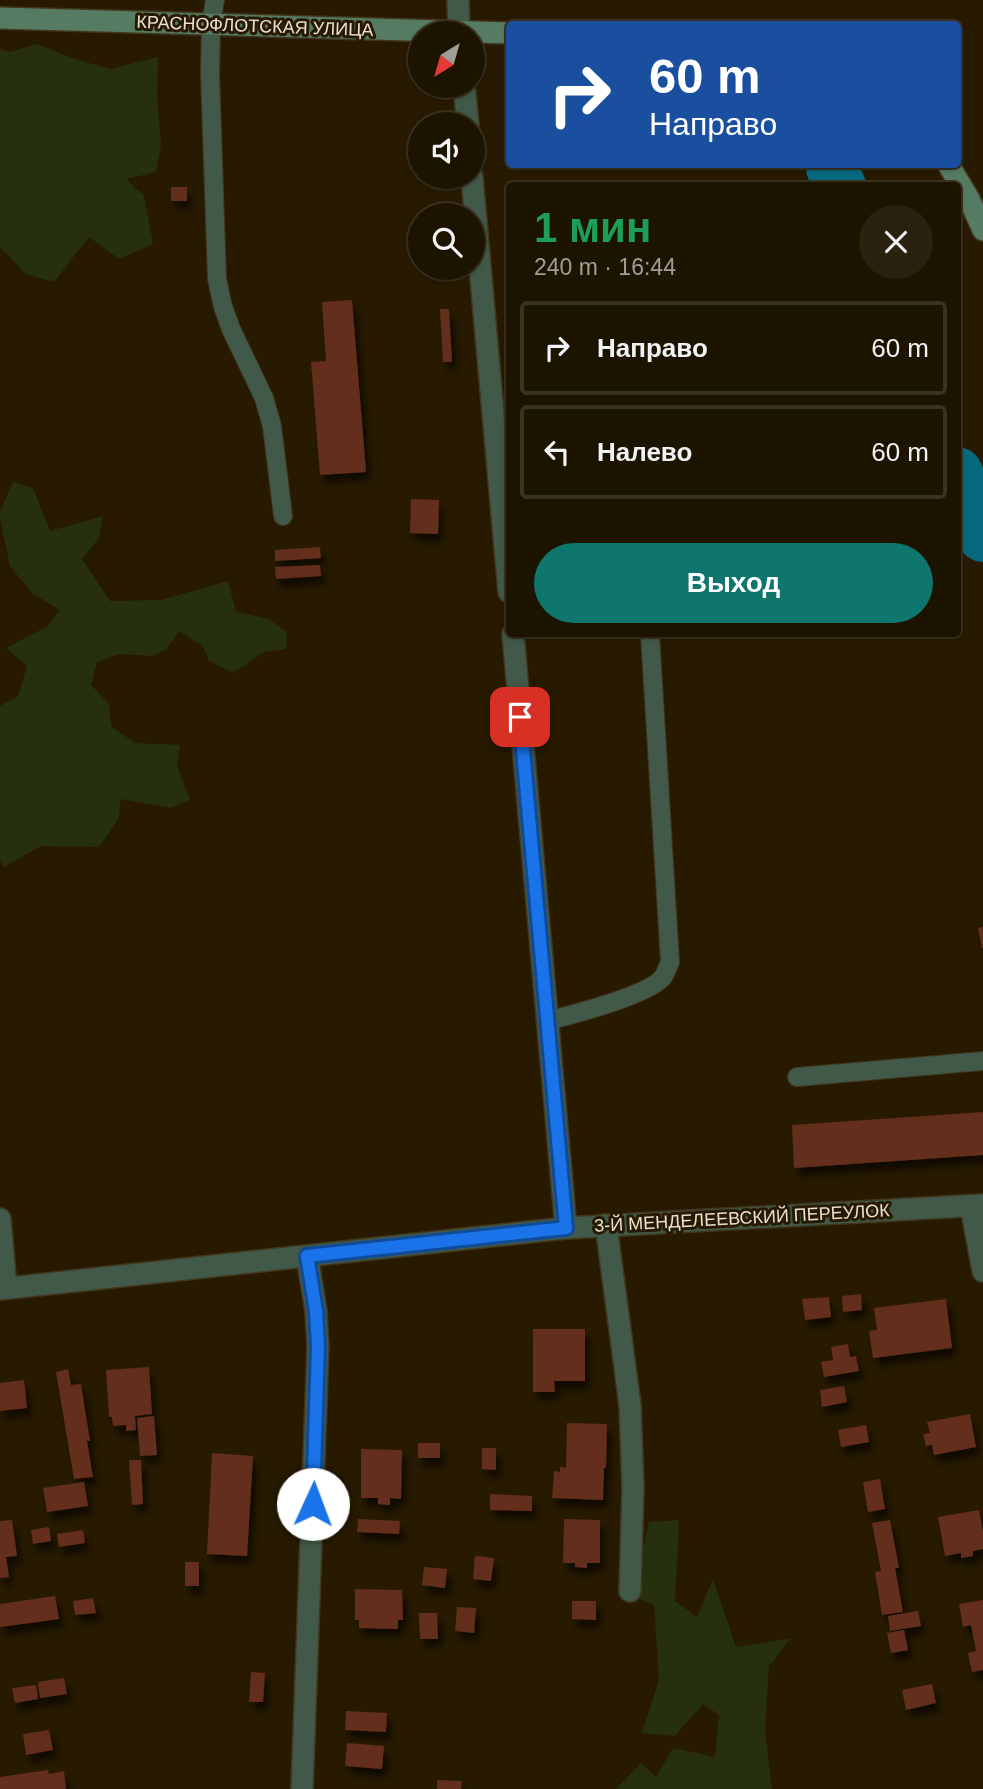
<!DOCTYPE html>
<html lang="ru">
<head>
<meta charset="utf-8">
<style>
  :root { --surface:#1d1400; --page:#2a210f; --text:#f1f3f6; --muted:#a09e99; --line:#3b3322; --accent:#0f766e }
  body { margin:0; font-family:Arial,sans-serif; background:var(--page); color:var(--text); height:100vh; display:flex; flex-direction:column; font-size:26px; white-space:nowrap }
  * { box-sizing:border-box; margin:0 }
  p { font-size:23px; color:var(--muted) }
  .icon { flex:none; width:38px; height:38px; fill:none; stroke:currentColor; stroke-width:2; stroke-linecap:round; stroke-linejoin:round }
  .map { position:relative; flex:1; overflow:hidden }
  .panel { position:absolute; left:506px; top:182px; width:455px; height:455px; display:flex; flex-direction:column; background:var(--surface); border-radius:7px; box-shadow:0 2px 5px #0004,0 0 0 2px var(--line) }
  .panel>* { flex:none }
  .banner { position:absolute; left:506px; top:21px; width:455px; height:147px; border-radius:7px; box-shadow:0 2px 5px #0004,0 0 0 2px var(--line); background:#1a4fa0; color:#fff; overflow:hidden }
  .needle { width:46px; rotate:217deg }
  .buttons { position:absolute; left:408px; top:21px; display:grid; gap:14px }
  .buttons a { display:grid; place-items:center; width:77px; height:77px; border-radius:50%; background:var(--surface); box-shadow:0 2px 5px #0004,0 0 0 2px var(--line); font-size:35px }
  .pin { position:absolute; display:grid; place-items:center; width:60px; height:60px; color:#fff; margin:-30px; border-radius:14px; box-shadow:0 4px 10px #0006 }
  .me { position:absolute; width:77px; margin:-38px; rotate:2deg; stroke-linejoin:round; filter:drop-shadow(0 0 5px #0008) }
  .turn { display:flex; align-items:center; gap:24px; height:147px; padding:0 28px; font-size:32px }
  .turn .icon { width:91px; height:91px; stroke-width:2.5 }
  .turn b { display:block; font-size:49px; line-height:60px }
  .round { display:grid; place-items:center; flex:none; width:74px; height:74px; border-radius:37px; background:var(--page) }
  .summary { display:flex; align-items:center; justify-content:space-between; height:119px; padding:0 28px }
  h1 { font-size:42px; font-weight:800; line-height:52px; color:#1e9e55 }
  .action { display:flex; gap:14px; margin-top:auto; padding:14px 28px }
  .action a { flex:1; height:80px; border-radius:42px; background:var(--accent); color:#fff; font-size:28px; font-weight:800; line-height:80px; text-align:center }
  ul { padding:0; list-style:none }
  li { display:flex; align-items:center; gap:21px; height:94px; margin:0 14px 10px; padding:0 14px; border:4px solid var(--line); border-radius:7px }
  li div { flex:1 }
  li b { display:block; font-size:26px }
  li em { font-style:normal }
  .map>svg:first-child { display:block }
  .green { fill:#26300f }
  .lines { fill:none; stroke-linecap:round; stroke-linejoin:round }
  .river { stroke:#07697e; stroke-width:52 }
  .building { fill:#642d1c; filter:url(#shadow) }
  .lane-casing { stroke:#42361d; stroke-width:20 }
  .street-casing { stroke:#42361d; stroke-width:24 }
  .secondary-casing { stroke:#42361d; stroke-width:24 }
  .lane { stroke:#415949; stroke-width:18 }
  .street { stroke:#415949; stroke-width:21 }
  .secondary { stroke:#557b63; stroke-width:21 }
  .route-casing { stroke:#114b97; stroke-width:18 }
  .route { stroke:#1a73e8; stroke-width:12 }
  .labels { text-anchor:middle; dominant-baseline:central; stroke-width:6; stroke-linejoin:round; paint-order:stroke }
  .street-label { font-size:18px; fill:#e9e0d0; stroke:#271a00 }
</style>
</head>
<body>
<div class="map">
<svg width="983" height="1789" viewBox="0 0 983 1789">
  <defs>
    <filter id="shadow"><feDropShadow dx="4.5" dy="8" stdDeviation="3.5" flood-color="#0009"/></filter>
  </defs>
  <rect width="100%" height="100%" fill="#271a00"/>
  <g class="green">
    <path d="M37,44L75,59L110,69L158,57L157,93L161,145L156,172L126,179L144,196L153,244L119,259L89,237L54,282L26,274L0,247V49L10,52Z"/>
    <path d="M13,482L33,488L50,531L103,516L99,538L82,559L110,601L161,600L228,581L236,612L269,619L287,633L286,649L264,652L233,673L209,661L203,646L179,631L166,650L151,656L119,654L97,662L91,685L109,704L111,726L135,743L180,745L177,765L190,800L171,808L121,799L118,820L99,847L41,846L4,867L0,861V706L18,696L27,666L6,648L48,626L60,610L32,593L10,566L0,519V511Z"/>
    <path d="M679,1520L675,1601L697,1617L713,1579L736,1647L791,1638L769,1666L765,1730L772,1789H616L641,1763L656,1777L673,1748L715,1757L719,1715L703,1704L675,1736L642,1733L659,1679L654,1605L632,1595L649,1522Z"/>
  </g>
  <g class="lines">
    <g class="river">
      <path d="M832,168L840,186"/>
      <path d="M957,473L983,536"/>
    </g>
  </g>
  <g class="building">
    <rect x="171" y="187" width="16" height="14"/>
    <path d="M352,300L366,472L320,475L311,362L326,361L322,302Z"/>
    <path d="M440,309H449L452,362H443Z"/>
    <path d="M411,499L439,500L438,534L410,533Z"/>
    <path d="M320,547L321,558L275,561V550Z"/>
    <path d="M320,565L321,576L276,579L275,567Z"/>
    <path d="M983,927V948H982L978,928Z"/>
    <path d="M983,1112V1155L794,1168L792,1125Z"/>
    <path d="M861,1294L862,1310L843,1312L842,1296Z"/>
    <path d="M829,1297L831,1317L805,1320L802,1299Z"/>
    <path d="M946,1299L952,1348L873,1358L869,1331L877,1330L874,1308Z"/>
    <path d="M533,1329H585V1381H554L555,1392H533Z"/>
    <path d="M848,1344L850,1357L856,1356L859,1371L824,1377L821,1362L833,1360L831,1347Z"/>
    <path d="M149,1367L152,1414L135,1416L136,1430L126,1431V1425L113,1426L112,1417H109L106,1370Z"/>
    <path d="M68,1369L71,1385L81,1384L90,1441H87L93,1477L74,1479L56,1372Z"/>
    <path d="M24,1380L27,1408L0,1411V1383Z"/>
    <path d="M844,1386L847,1402L822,1407L820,1390Z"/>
    <path d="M970,1414L976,1447L934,1455L932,1445L926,1446L923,1434L930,1433L927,1422Z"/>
    <path d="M154,1416L157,1455L140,1456L137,1418Z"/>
    <path d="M567,1423L607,1424L606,1468H604L603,1500L552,1498L554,1471L560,1472V1467L566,1468Z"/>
    <path d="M866,1425L869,1442L841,1447L838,1430Z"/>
    <rect x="418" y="1443" width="22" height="15"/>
    <path d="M482,1448H496V1470L482,1469Z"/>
    <path d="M361,1449L402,1450L401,1499L390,1498V1505L378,1504V1498H361Z"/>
    <path d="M212,1453L253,1456L247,1556L207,1554Z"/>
    <path d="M129,1460H141L143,1504L132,1505Z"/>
    <path d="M880,1479L885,1509L868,1512L863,1482Z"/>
    <path d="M84,1482L88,1506L47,1512L43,1488Z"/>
    <path d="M490,1494L532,1496V1511L490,1510Z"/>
    <path d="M979,1510L983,1532V1549L973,1551V1556L961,1558V1553L945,1556L938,1517Z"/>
    <path d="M358,1519L400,1521L399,1534L357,1532Z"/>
    <path d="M564,1519L600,1520V1563H587V1568L575,1567V1563H563Z"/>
    <path d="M12,1520L17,1556L6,1557L9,1577L0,1578V1521Z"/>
    <path d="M890,1520L899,1568H895L903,1612L882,1615L875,1572L881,1571L872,1523Z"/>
    <path d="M49,1527L51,1541L33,1544L31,1530Z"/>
    <path d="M83,1530L85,1543L59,1547L57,1534Z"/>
    <path d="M475,1556L494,1558L491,1581L473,1579Z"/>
    <rect x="185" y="1562" width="14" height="24"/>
    <path d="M424,1567L447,1569L445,1588L422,1585Z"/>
    <path d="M355,1589L402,1590L403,1620H398V1629L359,1628V1620H355Z"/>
    <path d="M55,1596L59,1619L0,1627V1604Z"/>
    <path d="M93,1598L96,1613L75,1615L73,1601Z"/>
    <path d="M983,1600V1670L972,1672L968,1653L976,1651L971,1625L963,1627L959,1604Z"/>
    <path d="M572,1601H596V1620L572,1619Z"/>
    <path d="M457,1607L476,1608L474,1633L455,1631Z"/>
    <path d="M918,1611L921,1626L890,1631L888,1616Z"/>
    <path d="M419,1613H437L438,1639H420Z"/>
    <path d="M904,1630L908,1650L891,1653L887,1633Z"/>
    <path d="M251,1672L265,1673L263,1702H249Z"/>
    <path d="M64,1678L67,1694L40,1698L38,1682Z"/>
    <path d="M932,1684L936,1703L906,1710L902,1690Z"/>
    <path d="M36,1685L38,1699L15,1703L12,1688Z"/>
    <path d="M346,1711L387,1713L386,1732L345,1730Z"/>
    <path d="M49,1730L53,1750L26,1755L23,1734Z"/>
    <path d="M347,1743L384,1746L382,1769L345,1766Z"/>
    <path d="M48,1770L49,1774L64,1771L66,1789H0V1777Z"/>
    <path d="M437,1780L462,1781L461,1789H437Z"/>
  </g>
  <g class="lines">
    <g class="lane-casing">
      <g id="lane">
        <path d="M215,0L211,24L210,74L217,279L223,307L231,329L264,398L272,426L283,516"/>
        <path d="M547,1021C571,1015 650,995 663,977C666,973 668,966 670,962L650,634"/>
        <path d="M797,1077L983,1061"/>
      </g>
    </g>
    <g class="street-casing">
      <g id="street">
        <path d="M458,0L459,33"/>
        <path d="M464,86L468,124"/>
        <path d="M472,177L509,592"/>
        <path d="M513,634L566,1228"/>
        <path d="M971,1206L983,1271"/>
        <path d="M0,1219L6,1288"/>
        <path d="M606,1225L630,1405L633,1488L630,1591"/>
        <path d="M0,1289L566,1228L983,1205"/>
        <path d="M302,1789L318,1347L316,1311L307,1256"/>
      </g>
    </g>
    <g class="secondary-casing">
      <g id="secondary">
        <path d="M0,18L509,33"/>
        <path d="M948,164L969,199L983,230"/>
      </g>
    </g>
    <use href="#lane" class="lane"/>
    <use href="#street" class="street"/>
    <use href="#secondary" class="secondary"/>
  </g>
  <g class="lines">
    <g class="route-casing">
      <path id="route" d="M313,1504L318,1347L316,1311L307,1256L566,1228L520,717"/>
    </g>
    <use href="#route" class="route"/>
  </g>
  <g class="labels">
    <g class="street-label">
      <text transform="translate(255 26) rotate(2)">КРАСНОФЛОТСКАЯ УЛИЦА</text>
      <text transform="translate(742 1218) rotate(-3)">3-Й МЕНДЕЛЕЕВСКИЙ ПЕРЕУЛОК</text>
    </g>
  </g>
</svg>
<div class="buttons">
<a><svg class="needle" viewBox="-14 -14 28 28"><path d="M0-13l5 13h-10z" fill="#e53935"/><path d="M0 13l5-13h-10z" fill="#a09e99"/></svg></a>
<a><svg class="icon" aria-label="sound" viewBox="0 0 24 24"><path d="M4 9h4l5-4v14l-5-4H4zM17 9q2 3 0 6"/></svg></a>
<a><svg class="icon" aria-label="search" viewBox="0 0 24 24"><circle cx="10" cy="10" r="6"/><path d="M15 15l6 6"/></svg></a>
</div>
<div class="pin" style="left:520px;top:717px;background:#d93025"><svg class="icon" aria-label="arrive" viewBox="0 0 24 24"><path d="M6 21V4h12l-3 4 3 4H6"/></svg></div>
<svg class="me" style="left:313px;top:1504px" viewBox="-20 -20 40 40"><circle r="19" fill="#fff"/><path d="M0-13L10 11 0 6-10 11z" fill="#1a73e8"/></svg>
<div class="banner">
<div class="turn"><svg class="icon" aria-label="right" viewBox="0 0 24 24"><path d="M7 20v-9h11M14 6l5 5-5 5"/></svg><div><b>60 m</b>Направо</div></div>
</div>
<section class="panel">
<div class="summary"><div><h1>1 мин</h1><p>240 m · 16:44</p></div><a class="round"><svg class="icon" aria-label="close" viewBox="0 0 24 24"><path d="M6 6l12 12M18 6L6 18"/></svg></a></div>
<ul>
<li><svg class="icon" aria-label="right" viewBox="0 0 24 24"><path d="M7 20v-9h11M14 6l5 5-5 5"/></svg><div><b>Направо</b></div><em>60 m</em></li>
<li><svg class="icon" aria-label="left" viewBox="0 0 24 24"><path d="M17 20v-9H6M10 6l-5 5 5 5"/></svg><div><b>Налево</b></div><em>60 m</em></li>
</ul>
<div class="action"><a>Выход</a></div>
</section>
</div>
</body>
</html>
